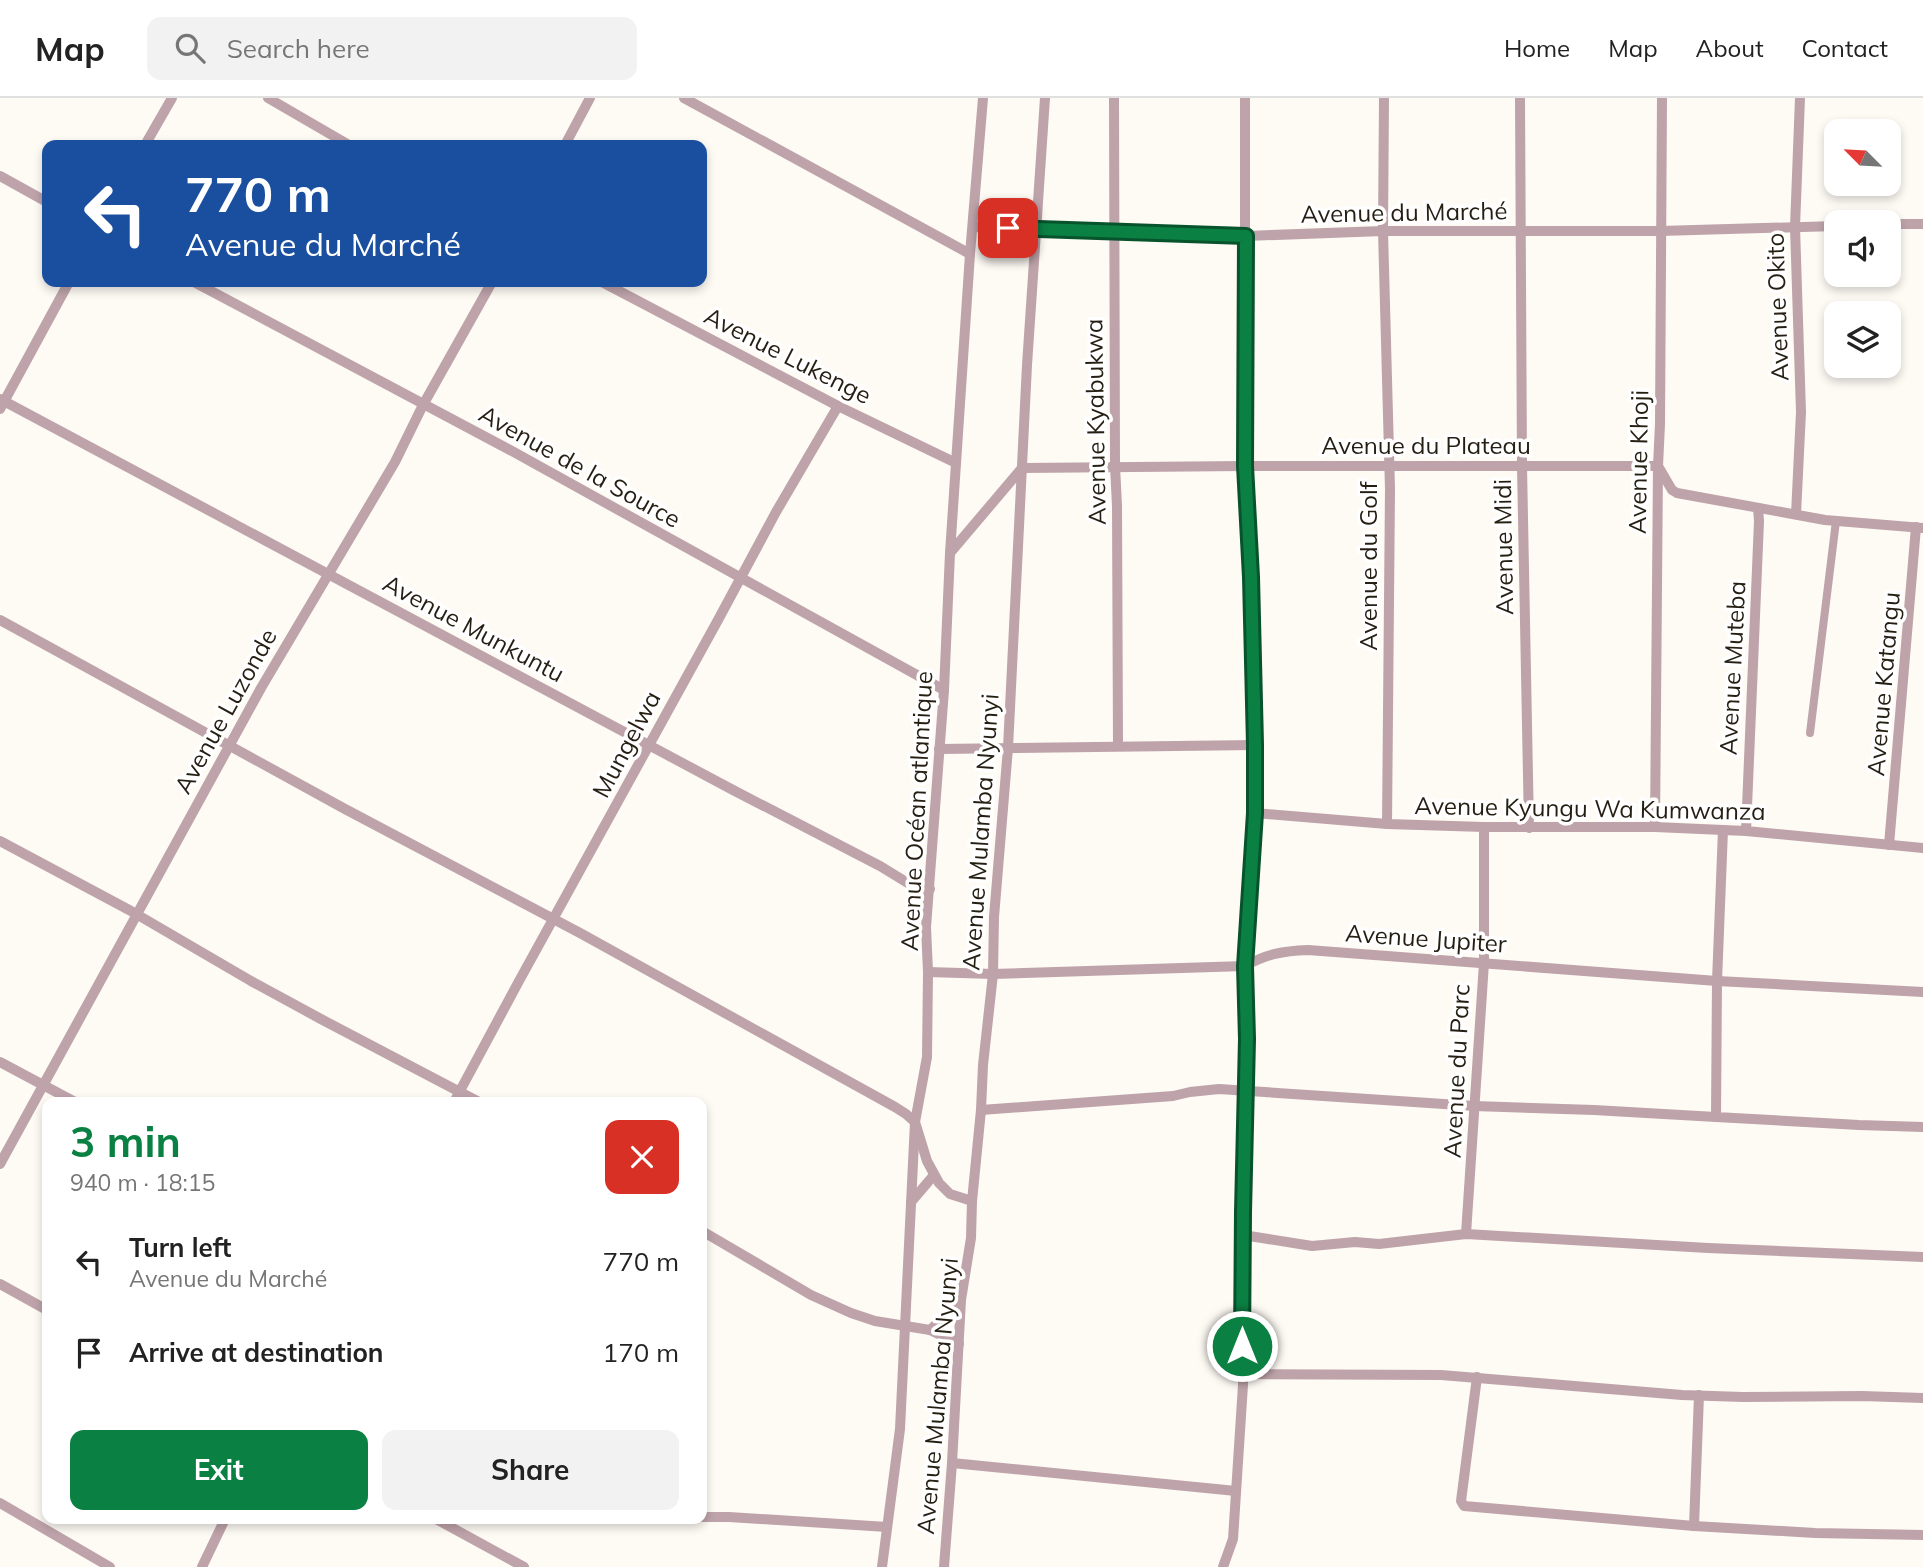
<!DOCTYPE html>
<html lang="en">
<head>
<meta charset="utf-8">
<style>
  :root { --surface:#fff; --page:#f2f2f2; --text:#222; --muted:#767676; --line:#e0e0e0; --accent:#0b8043 }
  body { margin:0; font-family:Mulish,sans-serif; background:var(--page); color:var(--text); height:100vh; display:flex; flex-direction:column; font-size:26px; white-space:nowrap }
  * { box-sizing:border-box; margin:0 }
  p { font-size:23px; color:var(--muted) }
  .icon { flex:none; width:38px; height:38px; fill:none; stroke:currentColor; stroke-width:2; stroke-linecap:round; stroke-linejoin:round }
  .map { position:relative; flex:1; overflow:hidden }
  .details { position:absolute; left:42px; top:999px; width:665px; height:427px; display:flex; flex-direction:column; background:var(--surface); border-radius:14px; box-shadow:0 4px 10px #0003 }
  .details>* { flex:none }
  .top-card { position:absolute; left:42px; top:42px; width:665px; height:147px; border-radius:14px; box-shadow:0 4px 10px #0003; background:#1a4fa0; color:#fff; overflow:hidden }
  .needle { width:46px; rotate:294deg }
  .fabs { position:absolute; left:1824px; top:21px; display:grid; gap:14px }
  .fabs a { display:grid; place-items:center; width:77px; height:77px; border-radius:14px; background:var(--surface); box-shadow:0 4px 10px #0003; font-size:35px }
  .pin { position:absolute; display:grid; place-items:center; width:60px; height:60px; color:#fff; margin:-30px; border-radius:14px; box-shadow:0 4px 10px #0006 }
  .me { position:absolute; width:77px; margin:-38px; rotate:0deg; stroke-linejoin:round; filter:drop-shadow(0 0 5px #0008) }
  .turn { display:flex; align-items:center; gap:24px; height:147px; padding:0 28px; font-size:32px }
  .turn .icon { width:91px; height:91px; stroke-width:2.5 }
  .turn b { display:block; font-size:49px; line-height:60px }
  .round { display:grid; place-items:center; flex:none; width:74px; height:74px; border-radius:14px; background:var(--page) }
  .summary { display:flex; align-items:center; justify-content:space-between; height:119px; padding:0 28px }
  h1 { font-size:42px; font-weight:700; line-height:52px; color:var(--accent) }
  .primary-button { display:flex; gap:14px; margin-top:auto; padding:14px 28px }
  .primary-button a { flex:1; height:80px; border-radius:14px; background:var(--accent); color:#fff; font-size:28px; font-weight:700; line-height:80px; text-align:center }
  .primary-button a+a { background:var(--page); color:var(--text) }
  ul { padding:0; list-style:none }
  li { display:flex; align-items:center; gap:21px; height:91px; padding:0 28px }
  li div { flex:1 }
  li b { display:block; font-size:26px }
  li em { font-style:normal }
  header { display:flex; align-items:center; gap:42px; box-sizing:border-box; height:98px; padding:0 35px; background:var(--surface); border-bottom:2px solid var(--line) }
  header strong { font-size:33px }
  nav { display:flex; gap:38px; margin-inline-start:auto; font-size:24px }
  .search { width:490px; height:63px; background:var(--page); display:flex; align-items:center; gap:18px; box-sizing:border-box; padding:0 24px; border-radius:14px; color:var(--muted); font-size:26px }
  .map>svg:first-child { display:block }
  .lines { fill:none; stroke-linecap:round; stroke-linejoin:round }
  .pedestrian { stroke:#bea3aa; stroke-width:8 }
  .minor { stroke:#bea3aa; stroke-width:10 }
  .route-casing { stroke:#07532c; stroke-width:18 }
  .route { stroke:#0b8043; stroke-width:12 }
  .labels { text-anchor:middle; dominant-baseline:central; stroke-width:7; stroke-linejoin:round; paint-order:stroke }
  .street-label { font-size:24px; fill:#251f13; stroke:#fff }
</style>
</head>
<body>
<header>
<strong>Map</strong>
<div class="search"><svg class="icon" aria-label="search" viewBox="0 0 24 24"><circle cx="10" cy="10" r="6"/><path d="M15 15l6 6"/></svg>Search here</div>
<nav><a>Home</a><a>Map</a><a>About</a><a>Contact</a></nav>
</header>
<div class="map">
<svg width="1923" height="1469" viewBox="0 0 1923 1469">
  <rect width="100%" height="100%" fill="#fefaf4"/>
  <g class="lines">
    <path class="pedestrian" d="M1810,635L1836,423"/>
    <g class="minor">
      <path d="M268,0L349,47"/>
      <path d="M684,0L970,156"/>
      <path d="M1114,0L1115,368L1117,408L1118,648"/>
      <path d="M1384,0L1383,133L1390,391L1387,726"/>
      <path d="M1520,0L1522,368L1529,730"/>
      <path d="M145,47L172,0"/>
      <path d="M565,47L590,0"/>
      <path d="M0,78L47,104"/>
      <path d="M1888,126H1923"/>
      <path d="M973,129L1246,138L1383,133H1660L1836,128"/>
      <path d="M194,184L510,352L944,592"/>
      <path d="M602,184L838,308L956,365"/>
      <path d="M0,301L733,692L880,768L916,790L930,791"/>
      <path d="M0,311L69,184"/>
      <path d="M1796,416L1801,314L1795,129L1800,0"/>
      <path d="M950,455L1022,370L1245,368H1658L1672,392L1677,395L1825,422L1923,430"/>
      <path d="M0,522L345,711L580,835L895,1009L906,1016L915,1024L927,1063L939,1085L950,1096L972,1103"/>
      <path d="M939,651L1256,647"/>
      <path d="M1255,715L1387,726L1484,729H1655L1746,733L1923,750"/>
      <path d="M1655,729L1658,368L1660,326L1662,0"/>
      <path d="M1723,732L1717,883L1716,1019L1859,1027L1923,1029"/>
      <path d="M1746,733L1759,423L1758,410"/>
      <path d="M0,743L131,813L251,883L319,920L479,1004"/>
      <path d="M1889,747L1916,429"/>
      <path d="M928,874L993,876L1245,868C1267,856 1282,853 1308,852L1717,883L1923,894"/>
      <path d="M0,964L75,1004"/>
      <path d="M454,1004L519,883L718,522L776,414L838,308"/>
      <path d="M981,1012L1173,998L1190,994L1219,991L1474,1008L1594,1012L1716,1019"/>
      <path d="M0,1066L261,590L395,364L423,307L492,184"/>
      <path d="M911,1104L934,1077"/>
      <path d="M702,1133L811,1197L851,1215L875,1223L930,1232L959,1246"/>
      <path d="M1466,1136L1484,865V729"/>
      <path d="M1243,1137L1312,1148L1355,1144L1379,1146L1466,1136L1708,1150L1923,1159"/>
      <path d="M0,1186L47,1212"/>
      <path d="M930,1232L961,1202"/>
      <path d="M1242,1276L1441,1277L1682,1297L1743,1299L1862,1298L1923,1300"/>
      <path d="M1477,1279L1461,1403L1464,1408L1694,1428L1815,1435L1923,1437"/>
      <path d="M952,1365L1236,1393"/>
      <path d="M0,1405L110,1469"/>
      <path d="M702,1419H729L887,1429"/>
      <path d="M436,1421L524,1469"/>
      <path d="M655,1421H663"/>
      <path d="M1694,1428L1699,1297"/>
      <path d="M202,1469L225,1421"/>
      <path d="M882,1469L900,1331L915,1024L927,959L928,874L926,829L944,592L950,455L970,156L983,0"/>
      <path d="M944,1469L952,1365L961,1202L971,1140L972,1103L981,1012L983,967L993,876L994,819L1008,650L1027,267L1045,0"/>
      <path d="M1223,1469L1233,1441L1243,1287V1114L1247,941L1245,868L1255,715L1256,647L1251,479L1245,368V0"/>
    </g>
  </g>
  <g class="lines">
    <g class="route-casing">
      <path id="route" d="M1008,130L1246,138L1245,368L1251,479L1255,647V715L1245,868L1247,941L1243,1114L1242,1248"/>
    </g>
    <use href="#route" class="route"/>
  </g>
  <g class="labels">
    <g class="street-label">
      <text transform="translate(1404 114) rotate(-1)">Avenue du Marché</text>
      <text transform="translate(1777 209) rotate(-92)">Avenue Okito</text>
      <text transform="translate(788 257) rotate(27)">Avenue Lukenge</text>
      <text transform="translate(1095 324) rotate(-91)">Avenue Kyabukwa</text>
      <text x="1426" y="347">Avenue du Plateau</text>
      <text transform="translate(1638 364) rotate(-89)">Avenue Khoji</text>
      <text transform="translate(580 368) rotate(29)">Avenue de la Source</text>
      <text transform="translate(1503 449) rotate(-91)">Avenue Midi</text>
      <text transform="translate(1368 468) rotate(-90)">Avenue du Golf</text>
      <text transform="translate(474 530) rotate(28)">Avenue Munkuntu</text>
      <text transform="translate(1732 570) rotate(-87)">Avenue Muteba</text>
      <text transform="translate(1883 586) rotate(-85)">Avenue Katangu</text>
      <text transform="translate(225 613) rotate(-61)">Avenue Luzonde</text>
      <text transform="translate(626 646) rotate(-62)">Mungelwa</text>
      <text transform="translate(1590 710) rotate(1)">Avenue Kyungu Wa Kumwanza</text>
      <text transform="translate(916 713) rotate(-87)">Avenue Océan atlantique</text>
      <text transform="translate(980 734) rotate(-86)">Avenue Mulamba Nyunyi</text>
      <text transform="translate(1426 840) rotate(4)">Avenue Jupiter</text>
      <text transform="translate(1456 973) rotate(-87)">Avenue du Parc</text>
      <text transform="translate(937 1298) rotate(-85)">Avenue Mulamba Nyunyi</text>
    </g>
  </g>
</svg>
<div class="fabs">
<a><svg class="needle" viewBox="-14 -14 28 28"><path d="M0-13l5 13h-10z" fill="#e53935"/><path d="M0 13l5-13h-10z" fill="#767676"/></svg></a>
<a><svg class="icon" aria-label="sound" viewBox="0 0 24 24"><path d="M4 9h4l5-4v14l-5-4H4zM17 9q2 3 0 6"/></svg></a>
<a><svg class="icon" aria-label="layers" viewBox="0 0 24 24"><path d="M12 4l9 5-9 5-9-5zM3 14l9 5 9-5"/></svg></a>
</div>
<div class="pin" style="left:1008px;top:130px;background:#d93025"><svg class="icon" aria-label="arrive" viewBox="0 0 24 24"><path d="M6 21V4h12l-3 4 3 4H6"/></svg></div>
<svg class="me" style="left:1242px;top:1248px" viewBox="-20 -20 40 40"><circle r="17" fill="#0b8043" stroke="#fff" stroke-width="3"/><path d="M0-11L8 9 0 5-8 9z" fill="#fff"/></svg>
<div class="top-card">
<div class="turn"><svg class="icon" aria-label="left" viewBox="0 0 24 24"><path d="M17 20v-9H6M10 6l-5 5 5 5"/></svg><div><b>770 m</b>Avenue du Marché</div></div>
</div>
<section class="details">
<div class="summary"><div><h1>3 min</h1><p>940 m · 18:15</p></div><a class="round" style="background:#d93025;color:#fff"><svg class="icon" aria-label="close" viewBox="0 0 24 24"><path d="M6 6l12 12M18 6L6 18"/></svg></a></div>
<ul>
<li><svg class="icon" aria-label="left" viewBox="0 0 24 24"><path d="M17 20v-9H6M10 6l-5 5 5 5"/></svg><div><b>Turn left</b><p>Avenue du Marché</p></div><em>770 m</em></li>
<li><svg class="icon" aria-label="arrive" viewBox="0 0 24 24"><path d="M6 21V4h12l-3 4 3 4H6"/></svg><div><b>Arrive at destination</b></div><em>170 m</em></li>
</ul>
<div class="primary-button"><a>Exit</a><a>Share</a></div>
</section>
</div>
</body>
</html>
